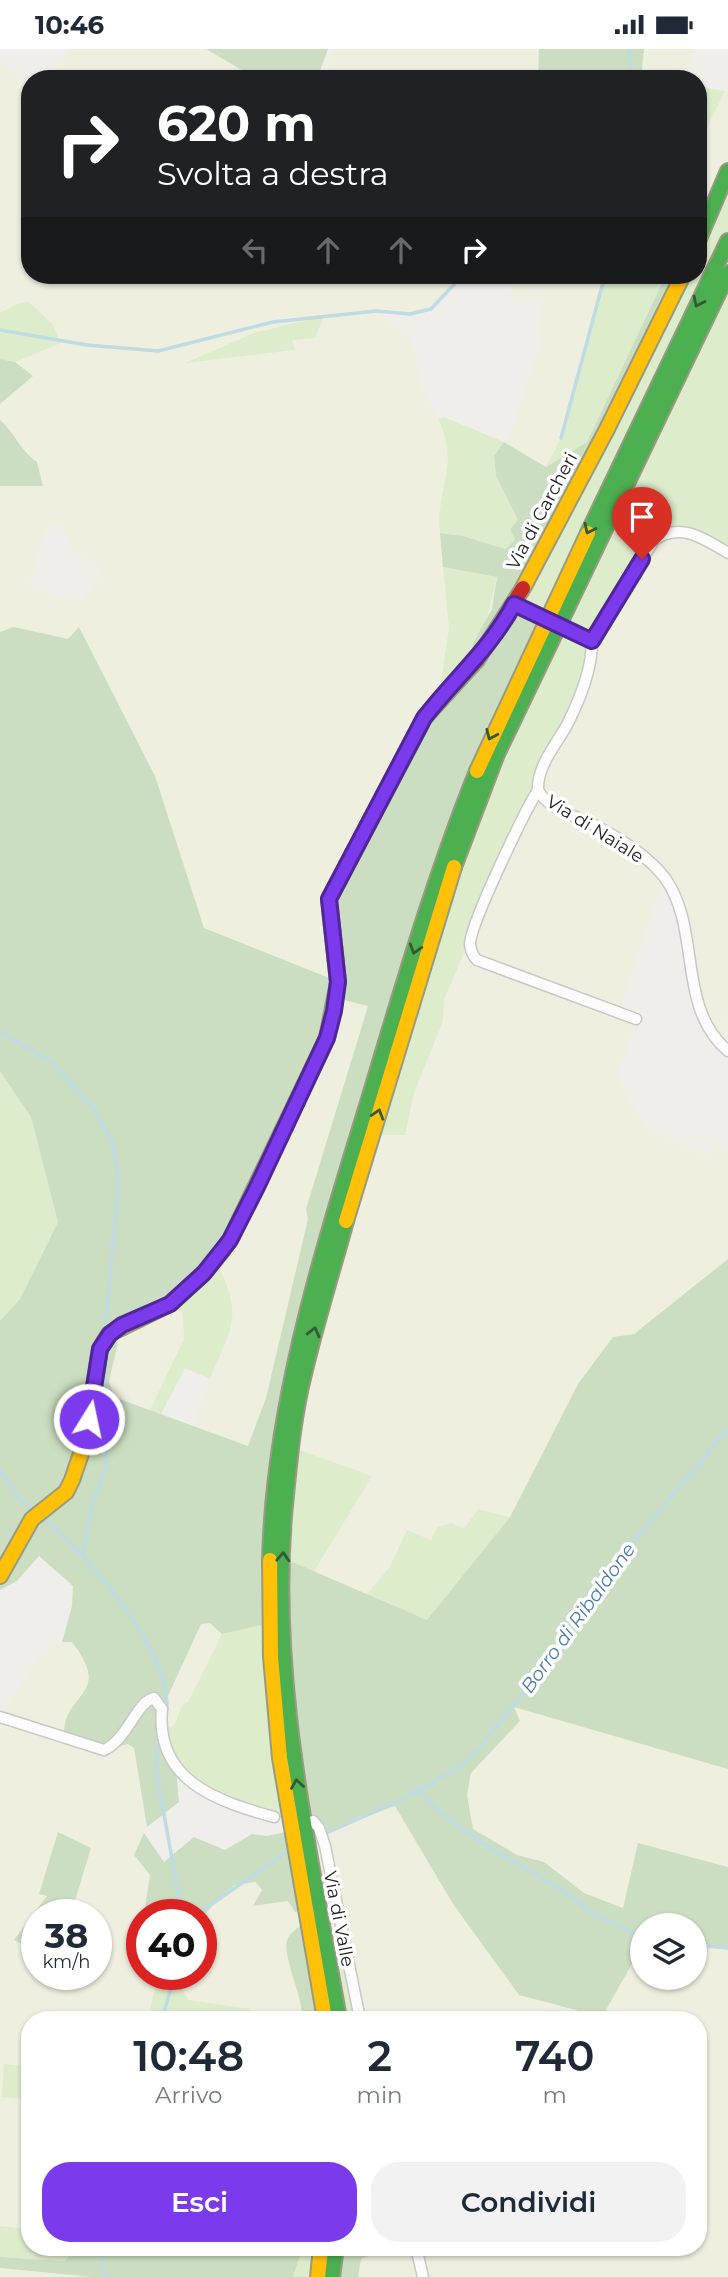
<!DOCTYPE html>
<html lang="it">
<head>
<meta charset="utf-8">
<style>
  :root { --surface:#fff; --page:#f2f2f3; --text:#1f2937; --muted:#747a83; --accent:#7c3aed }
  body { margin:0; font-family:Montserrat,sans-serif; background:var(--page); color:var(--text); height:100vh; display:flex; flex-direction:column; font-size:26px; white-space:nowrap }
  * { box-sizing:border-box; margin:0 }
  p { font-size:23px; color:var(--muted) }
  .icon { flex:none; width:38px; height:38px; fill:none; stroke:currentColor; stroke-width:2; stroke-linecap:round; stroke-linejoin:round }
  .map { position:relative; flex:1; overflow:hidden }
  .sheet { position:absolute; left:21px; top:1962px; width:686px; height:245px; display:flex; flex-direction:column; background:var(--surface); border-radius:28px; box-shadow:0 2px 5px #0004 }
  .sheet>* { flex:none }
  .banner { position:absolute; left:21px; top:21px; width:686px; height:214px; border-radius:28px; box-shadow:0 2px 5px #0004; background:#202124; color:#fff; overflow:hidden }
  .controls { position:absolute; left:630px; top:1864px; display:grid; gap:14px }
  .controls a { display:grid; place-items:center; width:77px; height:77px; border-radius:50%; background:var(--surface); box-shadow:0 2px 5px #0004; font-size:35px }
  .speed { position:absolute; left:21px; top:1850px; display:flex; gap:14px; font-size:35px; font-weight:700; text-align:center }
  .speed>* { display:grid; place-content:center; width:91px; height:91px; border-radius:50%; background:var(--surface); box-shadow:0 2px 5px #0004; line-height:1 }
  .speed small { font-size:18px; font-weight:400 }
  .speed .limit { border:10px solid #d22; background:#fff; color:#111 }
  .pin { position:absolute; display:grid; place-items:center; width:60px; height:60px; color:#fff; margin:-72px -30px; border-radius:50% 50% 50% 0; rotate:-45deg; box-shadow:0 0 7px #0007 }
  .pin .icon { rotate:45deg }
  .me { position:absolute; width:77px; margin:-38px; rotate:10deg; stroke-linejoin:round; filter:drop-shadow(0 0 5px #0008) }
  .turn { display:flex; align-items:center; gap:24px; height:147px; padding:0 21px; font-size:32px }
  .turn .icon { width:91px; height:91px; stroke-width:2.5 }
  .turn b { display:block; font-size:49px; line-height:60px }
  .lanes { display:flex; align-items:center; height:66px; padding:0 21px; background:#0003; justify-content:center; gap:35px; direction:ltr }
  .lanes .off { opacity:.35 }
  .eta { display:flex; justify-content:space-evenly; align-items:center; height:119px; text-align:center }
  .eta b { font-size:42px; font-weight:600; line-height:49px }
  .cta { display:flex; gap:14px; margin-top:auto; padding:14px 21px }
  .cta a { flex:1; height:80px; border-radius:28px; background:var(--accent); color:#fff; font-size:28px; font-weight:600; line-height:80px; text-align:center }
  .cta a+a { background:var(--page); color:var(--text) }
  .status { display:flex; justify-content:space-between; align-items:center; height:49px; padding:0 35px; background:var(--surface); direction:ltr }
  .status svg { height:19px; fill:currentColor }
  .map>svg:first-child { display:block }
  .farmland { fill:#efefdf; fill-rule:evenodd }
  .grass { fill:#ddeccb }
  .forest { fill:#cbdec1; fill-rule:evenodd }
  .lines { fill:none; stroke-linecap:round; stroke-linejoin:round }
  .stream { stroke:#bfdbe3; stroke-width:3.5 }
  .street-casing { stroke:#c9c8c7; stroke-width:13 }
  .fast-casing { stroke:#999a82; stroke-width:18 }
  .slow-casing { stroke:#999a82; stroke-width:18 }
  .jam-casing { stroke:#999a82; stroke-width:18 }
  .street { stroke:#fdfcfc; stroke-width:10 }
  .fast { stroke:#4caf50; stroke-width:14 }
  .slow { stroke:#ffc107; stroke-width:14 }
  .jam { stroke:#c62828; stroke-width:14 }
  .street-bridge-casing { stroke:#c9c8c7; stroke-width:13; stroke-linecap:butt }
  .street-bridge { stroke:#fdfcfc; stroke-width:10 }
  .oneway { stroke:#335a34 }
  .route-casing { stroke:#51269a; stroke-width:18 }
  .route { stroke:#7c3aed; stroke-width:12 }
  .labels { text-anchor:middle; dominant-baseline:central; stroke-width:7; stroke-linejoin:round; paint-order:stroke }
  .street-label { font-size:18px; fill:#222; stroke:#fff }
  .water-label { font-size:19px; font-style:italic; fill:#4a7aab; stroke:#fff }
</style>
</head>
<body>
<div class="status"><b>10:46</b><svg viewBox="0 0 49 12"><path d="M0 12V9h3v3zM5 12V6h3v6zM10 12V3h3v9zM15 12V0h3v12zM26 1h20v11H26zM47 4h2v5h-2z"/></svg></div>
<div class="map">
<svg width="728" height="2228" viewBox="0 0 728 2228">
  <rect width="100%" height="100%" fill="#f0eeeb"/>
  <g class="farmland">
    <path d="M70,0H206L252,27L263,30H49Z"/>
    <path d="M330,0H539L538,30H327Z"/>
    <path d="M644,0H692L688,24L683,30H641Z"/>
    <path d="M0,11L30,33V226H463L431,260L410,265L383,263L388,271L413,290L421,336L448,389L450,411L438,464L449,579L441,623L446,641L338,933L204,879L155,727L80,578L68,590L14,578L0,583V437H43L37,413L22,402L9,379L0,371V355L32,327L15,313L61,294L44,265L17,255L0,264ZM323,268L291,291L295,301L188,313L220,300ZM55,474L60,477L71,500L102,525L81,549L59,550L30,534L45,482Z"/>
    <path d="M725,42L728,43V122L698,192V96Z"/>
    <path d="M516,226H605L561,389L546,418L507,395L542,285L536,283L543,254L510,247Z"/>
    <path d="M680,481L728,504V963L725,999L704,974L684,873L664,829L619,963L636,970L618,1029L645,1078L701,1104L710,1105L716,1093L728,1099V1210L634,1285L578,1335L510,1468L478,1460L464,1480L431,1491L407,1481L389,1519L366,1546L313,1524L333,1488L320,1410L291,1398L372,1086L410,1068L414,1044L443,972L444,952L592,592L654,491Z"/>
    <path d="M335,948L369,957L306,1159L308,1170L266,1350L248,1397L193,1377L233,1274L215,1210Z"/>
    <path d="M170,1255L183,1264L184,1290L150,1361L114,1348L109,1332L122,1276Z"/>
    <path d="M210,1574L222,1585L188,1653L182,1656L174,1677L160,1679L162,1660L201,1575Z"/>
    <path d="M62,1593H72L90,1620V1632L70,1664L103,1701L128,1695L134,1699L147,1778L135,1806L150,1826L144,1865L142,1866V1925H158L148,1970H30V2018L4,2015L28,2051L21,2118L30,2120V2180L0,2177V1668L41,1603ZM58,1783L91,1799L71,1865L96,1866V1925H37V1902L14,1891L48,1847L39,1845Z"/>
    <path d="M513,1657L728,1720V1818L638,1794L623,1859L584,1844L544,1813L517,1806L473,1780L467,1746L471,1724L491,1701Z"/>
    <path d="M395,1757L453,1855L519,1946L601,1968L642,1897V1928H695V1897L728,1899V2228H358L361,2210L390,2198H698V1970H360L340,1880L323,1882L306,1790L329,1784Z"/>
    <path d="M256,1832L262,1841L254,1857L280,1851L305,1860L307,1870L286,1899L297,1933L303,1970H254L251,1960L188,1951L174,1926L201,1925V1870L222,1846L235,1836Z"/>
    <path d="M0,2219L92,2227L93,2228H0Z"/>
  </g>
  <g class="grass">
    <path d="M699,38L725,42L698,96V39Z"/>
    <path d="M728,122V192L546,571L514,556L683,226H698V192Z"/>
    <path d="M605,226H666L587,393L546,418L561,389Z"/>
    <path d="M728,239V504L680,481L654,491L592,592V612L542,719L444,951L443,972L414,1044L405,1086H372L457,808Z"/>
    <path d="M29,253L52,275L61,294L15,313L0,310V264L17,255Z"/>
    <path d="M324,267L315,289L292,291L295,301L185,314L254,284Z"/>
    <path d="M444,368L504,393L494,407L496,427L518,471L510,480L515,491L505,500L463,487L440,484C435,438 461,416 438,370Z"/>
    <path d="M443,518L497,528L477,611L446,641L441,632L449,579Z"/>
    <path d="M0,1022L31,1068L58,1173L20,1250L0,1272Z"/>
    <path d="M215,1210C244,1267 233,1275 210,1330L185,1319L161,1365L150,1361L184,1290L183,1264L170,1255Z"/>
    <path d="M291,1398L372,1427L313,1524L283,1509Z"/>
    <path d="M478,1460L510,1468L427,1571L366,1546L389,1519L407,1481L431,1491L438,1478L452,1474L464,1480Z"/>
    <path d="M270,1574L288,1769L274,1768L189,1732L160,1679L174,1677L182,1656L188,1653L222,1585Z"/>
    <path d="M340,1880L359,1965L339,1966L323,1882Z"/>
    <path d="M158,1925H175L188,1951L251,1960L254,1970H148Z"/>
    <path d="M4,2015L30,2018V2120L21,2118L28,2051L2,2048Z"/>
    <path d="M0,2177L30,2180V2198H67L70,2206L65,2212L0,2208Z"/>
    <path d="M303,2198H321L308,2228H293Z"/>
  </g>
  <g class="forest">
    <path d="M206,0H328L317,30L252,27Z"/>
    <path d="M539,0H644L641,30H538Z"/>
    <path d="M666,226H683L515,555L546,571L342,1141L270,1574L222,1585L210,1574L201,1575L162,1660L176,1720L179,1753L147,1778L134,1699L128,1695L104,1701L64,1690C61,1641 115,1649 72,1593H62L72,1557L73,1537L39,1507L17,1532L0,1541V1272L20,1250L58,1173L31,1068L0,1022V583L14,578L68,590L79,578L155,727L204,879L337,932L329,850L411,692L477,611L472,596L492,560L497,528L443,518L440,484L463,487L505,500L515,491L510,480L518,471L496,427L494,407L504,393L546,418L587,393ZM336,949L368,957L306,1160L308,1170L266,1349L248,1397L114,1348L109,1332L122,1276L170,1255L230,1191L334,962Z"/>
    <path d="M0,310L15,313L33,327L0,355Z"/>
    <path d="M0,371C16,385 18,399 37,413L43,437H0Z"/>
    <path d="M728,1210V1720L514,1658L520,1672L471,1724L467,1746L473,1780L517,1806L544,1813L584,1844L623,1859L638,1794L728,1818V1899L695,1897V1876H642V1897L602,1968L519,1946L453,1855L395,1757L306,1790L283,1509L427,1571L510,1468L578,1335L613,1288L634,1285Z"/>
    <path d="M290,1782L305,1860L295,1863L288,1852L253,1857L262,1841L256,1833L235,1836L222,1846L201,1870V1866L144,1865L150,1826L134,1806L144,1784L164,1813L194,1788L225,1801L252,1785L267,1787Z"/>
    <path d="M58,1783L91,1799L71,1865L37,1866V1902L14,1891L47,1847L39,1845Z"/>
    <path d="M307,1870L324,1959L302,1970C304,1948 280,1904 288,1889C291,1883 302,1876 307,1870Z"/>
    <path d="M67,2198H303L293,2228H93L0,2219V2208L65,2212L70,2206Z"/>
    <path d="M336,2198H390L361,2210L358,2228H332Z"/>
  </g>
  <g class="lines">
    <g class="stream">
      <path d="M629,0L630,30"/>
      <path d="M0,281L87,296L158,302L273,273L376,262L410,265L431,260L463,226"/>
      <path d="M561,389L605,226"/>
      <path d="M0,983L52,1013L93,1059L112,1092L119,1132L105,1281"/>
      <path d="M0,1421L17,1447L31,1459"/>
      <path d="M46,1471C90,1510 169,1599 167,1661"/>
      <path d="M83,1505L92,1455L106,1418L105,1310"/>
      <path d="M160,1685L156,1715L159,1737L182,1866"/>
      <path d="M417,1742L450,1771L496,1803L561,1840L592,1864L642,1888"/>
      <path d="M322,1786L401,1751L460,1718L478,1700L550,1613L606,1526L728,1380"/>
      <path d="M196,1866L287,1803"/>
      <path d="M695,1896L728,1899"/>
      <path d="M162,1970L175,1925"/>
      <path d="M105,2198L102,2218L106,2228"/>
    </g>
    <g class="street-casing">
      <g id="street">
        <path d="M587,590L592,592L654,491C681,473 703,489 728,504"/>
        <path d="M592,592C592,621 580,650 567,676C556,696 537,717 538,741C547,760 579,768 596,777C621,790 648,807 665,829C702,881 676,958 728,1002"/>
        <path d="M538,741C525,762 469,877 470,896C471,902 473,907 477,911L636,970"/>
        <path d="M0,1668L104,1701C128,1690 136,1653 154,1649L162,1660C155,1731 216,1752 274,1768"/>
        <path d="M313,1772L319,1779L325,1797L360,1970"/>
        <path d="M416,2198L423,2228"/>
      </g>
    </g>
    <g class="fast-casing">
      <g id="fast">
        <path d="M698,192L728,122"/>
        <path d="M588,484L728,192"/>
        <path d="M454,818L497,705L728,224"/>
        <path d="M222,1202L230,1191L327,989L338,933L329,850L419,679"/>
        <path d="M270,1511C274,1352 323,1201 369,1050C402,940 434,829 477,722"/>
        <path d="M339,1970C309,1797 267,1622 286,1446C290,1406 294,1364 304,1325C316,1274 332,1223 346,1172"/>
        <path d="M332,2228L336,2198"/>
      </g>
    </g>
    <g class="slow-casing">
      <g id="slow">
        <path d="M523,539L607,380L683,226"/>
        <path d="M477,722L588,484"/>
        <path d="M346,1172L454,818"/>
        <path d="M270,1511L271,1608L280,1709L325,1970"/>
        <path d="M0,1527L32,1470L66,1443L72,1431L85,1393L100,1300L109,1285L170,1255L204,1224L222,1202"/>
        <path d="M318,2228L321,2198"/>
      </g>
    </g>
    <g class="jam-casing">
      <path id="jam" d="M419,679L424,669L477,611L523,539"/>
    </g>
    <use href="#street" class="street"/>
    <use href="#fast" class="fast"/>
    <use href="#slow" class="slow"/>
    <use href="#jam" class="jam"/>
    <g class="street-bridge-casing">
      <path id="street-bridge" d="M522,559L584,590"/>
    </g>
    <use href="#street-bridge" class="street-bridge"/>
  </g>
  <defs><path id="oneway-chevron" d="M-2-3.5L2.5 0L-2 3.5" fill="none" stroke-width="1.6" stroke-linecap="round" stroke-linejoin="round" transform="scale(1.75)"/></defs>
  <g class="oneway">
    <use href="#oneway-chevron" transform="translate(698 253) rotate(116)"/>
    <use href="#oneway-chevron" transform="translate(589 480) rotate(116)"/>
    <use href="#oneway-chevron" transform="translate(491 686) rotate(114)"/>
    <use href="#oneway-chevron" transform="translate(415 900) rotate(107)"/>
    <use href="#oneway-chevron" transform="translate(378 1065) rotate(-73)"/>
    <use href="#oneway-chevron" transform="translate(314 1283) rotate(-76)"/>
    <use href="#oneway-chevron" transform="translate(283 1508) rotate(-87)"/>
    <use href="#oneway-chevron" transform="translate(297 1735) rotate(-99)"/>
  </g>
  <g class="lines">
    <g class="route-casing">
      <path id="route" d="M89,1370L100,1300L110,1285L122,1276L170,1255L204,1224L230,1191L257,1138L327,989L334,962L338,933L329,850L424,669C454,630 491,599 514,555L592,592L642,510"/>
    </g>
    <use href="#route" class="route"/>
  </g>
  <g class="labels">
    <g class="street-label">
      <text transform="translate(542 462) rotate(-62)">Via di Carcheri</text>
      <text transform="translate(595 780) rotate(32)">Via di Naiale</text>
      <text transform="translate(339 1870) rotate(79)">Via di Valle</text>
    </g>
    <g class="water-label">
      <text transform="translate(578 1569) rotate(-54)">Borro di Ribaldone</text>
    </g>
  </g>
</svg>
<div class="controls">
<a><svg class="icon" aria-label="layers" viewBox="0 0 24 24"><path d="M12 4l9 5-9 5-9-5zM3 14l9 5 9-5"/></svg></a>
</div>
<div class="speed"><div>38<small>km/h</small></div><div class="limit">40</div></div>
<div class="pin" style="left:642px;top:510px;background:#d93025"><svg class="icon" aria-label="arrive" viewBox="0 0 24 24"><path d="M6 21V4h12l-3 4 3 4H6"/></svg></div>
<svg class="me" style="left:89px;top:1370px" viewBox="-20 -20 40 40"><circle r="17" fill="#7c3aed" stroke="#fff" stroke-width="3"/><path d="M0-11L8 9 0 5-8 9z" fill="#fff"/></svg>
<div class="banner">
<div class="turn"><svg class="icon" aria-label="right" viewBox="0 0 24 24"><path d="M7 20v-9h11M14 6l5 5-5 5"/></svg><div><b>620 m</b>Svolta a destra</div></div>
<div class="lanes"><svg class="icon off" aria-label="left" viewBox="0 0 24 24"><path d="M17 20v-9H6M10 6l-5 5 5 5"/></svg><svg class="icon off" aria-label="ahead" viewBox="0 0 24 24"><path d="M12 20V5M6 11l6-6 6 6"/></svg><svg class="icon off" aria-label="ahead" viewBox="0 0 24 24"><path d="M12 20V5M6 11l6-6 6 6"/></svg><svg class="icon" aria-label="right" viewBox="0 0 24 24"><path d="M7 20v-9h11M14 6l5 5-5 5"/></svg></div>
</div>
<section class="sheet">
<div class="eta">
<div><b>10:48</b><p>Arrivo</p></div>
<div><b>2</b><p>min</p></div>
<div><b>740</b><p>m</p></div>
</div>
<div class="cta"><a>Esci</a><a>Condividi</a></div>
</section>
</div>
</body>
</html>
